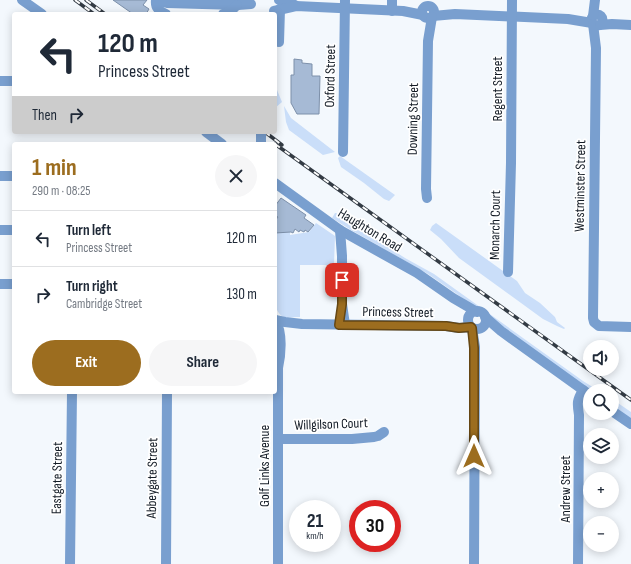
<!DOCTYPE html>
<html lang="en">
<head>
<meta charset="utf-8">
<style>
  :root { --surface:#fff; --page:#f6f6f7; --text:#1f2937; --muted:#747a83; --line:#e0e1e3; --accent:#9c6d1f }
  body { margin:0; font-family:"Sofia Sans Condensed",sans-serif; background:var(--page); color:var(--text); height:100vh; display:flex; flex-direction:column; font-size:15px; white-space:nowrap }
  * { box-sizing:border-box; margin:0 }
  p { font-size:13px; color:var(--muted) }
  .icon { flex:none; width:22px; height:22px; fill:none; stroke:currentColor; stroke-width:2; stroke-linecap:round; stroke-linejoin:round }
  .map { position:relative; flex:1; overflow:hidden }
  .side { position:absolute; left:12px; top:142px; width:265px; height:252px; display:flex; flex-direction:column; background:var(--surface); border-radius:4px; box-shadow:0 2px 10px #0003 }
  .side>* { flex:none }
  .hud { position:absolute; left:12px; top:12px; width:265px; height:122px; border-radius:4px; box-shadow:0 2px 10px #0003; background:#fff; color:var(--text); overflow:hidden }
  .tools { position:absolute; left:583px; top:340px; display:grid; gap:8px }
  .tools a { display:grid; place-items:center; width:36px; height:36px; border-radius:50%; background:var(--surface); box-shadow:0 2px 10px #0003; font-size:20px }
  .speed { position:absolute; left:289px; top:500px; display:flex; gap:8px; font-size:20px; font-weight:700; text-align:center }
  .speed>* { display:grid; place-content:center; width:52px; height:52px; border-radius:50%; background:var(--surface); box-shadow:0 2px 10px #0003; line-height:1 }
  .speed small { font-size:10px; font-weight:400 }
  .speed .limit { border:6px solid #d22; background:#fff; color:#111 }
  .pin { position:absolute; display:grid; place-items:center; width:34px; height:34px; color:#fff; margin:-17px; border-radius:8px; box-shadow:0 2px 6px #0006 }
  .me { position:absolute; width:44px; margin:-22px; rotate:0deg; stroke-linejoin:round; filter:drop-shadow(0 0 3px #0008) }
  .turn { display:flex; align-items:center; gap:14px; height:84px; padding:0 20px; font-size:18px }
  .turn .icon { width:52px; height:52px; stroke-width:2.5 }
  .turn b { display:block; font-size:28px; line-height:34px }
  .then { display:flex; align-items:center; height:38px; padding:0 20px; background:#0003; gap:8px; font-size:15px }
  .round { display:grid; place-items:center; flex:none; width:42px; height:42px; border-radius:21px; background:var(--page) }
  .overview { display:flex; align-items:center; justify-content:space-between; height:68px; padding:0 20px }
  h1 { font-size:24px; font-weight:700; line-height:30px; color:var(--accent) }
  .button { display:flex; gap:8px; margin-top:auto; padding:8px 20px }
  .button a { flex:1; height:46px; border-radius:24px; background:var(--accent); color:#fff; font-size:16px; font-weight:700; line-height:46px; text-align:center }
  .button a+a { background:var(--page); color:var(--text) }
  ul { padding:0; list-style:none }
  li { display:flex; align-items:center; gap:12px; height:56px; padding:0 20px; border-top:1px solid var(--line) }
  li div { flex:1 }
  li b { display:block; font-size:15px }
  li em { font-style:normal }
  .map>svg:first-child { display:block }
  .green { fill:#cadef9 }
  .building { fill:#a6bad5; stroke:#7d90aa }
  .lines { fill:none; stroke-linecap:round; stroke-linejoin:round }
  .minor { stroke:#799fcf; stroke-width:10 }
  .rail-casing { stroke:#333b44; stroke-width:3.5 }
  .rail { stroke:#fff; stroke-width:2; stroke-dasharray:6; stroke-linecap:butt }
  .minor-bridge { stroke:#799fcf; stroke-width:10 }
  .route-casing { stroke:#654714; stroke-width:10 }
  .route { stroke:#9c6d1f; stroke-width:7 }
  .labels { text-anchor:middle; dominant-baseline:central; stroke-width:3.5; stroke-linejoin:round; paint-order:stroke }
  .street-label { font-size:14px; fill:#121a24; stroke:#fff }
</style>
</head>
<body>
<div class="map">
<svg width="631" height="564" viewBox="0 0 631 564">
  <rect width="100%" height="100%" fill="#f3f8fd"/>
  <g class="green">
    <path d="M275,66H277V90L282,102L275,108Z"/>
    <path d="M284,106L291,118L335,152L323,155L289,130L286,122Z"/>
    <path d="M340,156L395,195L389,201L384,199L364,183L341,167L338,158Z"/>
    <path d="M335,213H336L405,258L434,274L583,381L599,391H590L534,351L484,312L474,308L464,299L428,274L351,230L332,218Z"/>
    <path d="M316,223L335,236L334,265H300V317C285,317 282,321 275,306V233L290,232V235L309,232Z"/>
    <path d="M436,223L517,281L525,293L540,303L555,317L557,322L565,328L564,329L557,326L543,319L459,258L441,239L430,230L432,226Z"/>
    <path d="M612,399L631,412V421L612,407Z"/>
  </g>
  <g class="building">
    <path d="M113,0H147L143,5L149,9L146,14H133Z"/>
    <path d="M294,59L302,60V63L312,64V76H320L319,114H297L291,103V75H294Z"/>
    <path d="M281,198L306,215L304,218L314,225L308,232L305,230L304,232L300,230L299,232L295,229L293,233L291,232L275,233V221L278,217L275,215V206Z"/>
  </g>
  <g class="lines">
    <g class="minor">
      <path d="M22,0L42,14"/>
      <path d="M156,0C155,8 159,11 166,14"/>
      <path d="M279,0L295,5"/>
      <path d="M163,2L167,3L238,5L251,4"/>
      <circle cx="428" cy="12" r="6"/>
      <path d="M274,11L296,6L403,11L423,15"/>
      <path d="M392,11V0"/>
      <path d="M223,14L232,10L237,5"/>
      <circle cx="597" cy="20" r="5.5"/>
      <path d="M433,16L455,14L568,19L592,23"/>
      <path d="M593,16L595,0"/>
      <path d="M593,24L596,48L593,318L594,322L599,326L631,327"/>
      <path d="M600,25L612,24L631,25"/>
      <path d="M279,42L280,9"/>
      <path d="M0,81H14"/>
      <path d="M206,132L222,144"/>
      <path d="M343,152L345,0"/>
      <path d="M0,176H14"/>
      <path d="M275,183L340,230L417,273L453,298L477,312"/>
      <path d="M427,198L426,189L428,41L432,17"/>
      <path d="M0,230H14"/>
      <path d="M340,230L342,256V304L345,325"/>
      <path d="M508,272L511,163L512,0"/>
      <path d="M0,284H14"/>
      <circle cx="477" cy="320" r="9"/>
      <path d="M485,317L501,331L590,395"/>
      <path d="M275,320C283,332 281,355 278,368V564"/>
      <path d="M275,320L285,322L302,324L446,326L459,328L471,327"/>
      <path d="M472,328L475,347L474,564"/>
      <path d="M612,411L631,424"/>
      <path d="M278,439H352L374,437L378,436L384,432"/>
      <path d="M70,564L72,392"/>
      <path d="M166,564L167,392"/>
      <path d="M578,564L579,415C577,403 577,400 583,390"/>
    </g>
    <g class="rail-casing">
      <g id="rail">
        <path d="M75,0L94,14"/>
        <path d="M86,0L105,14"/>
        <path d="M265,132L282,145"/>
        <path d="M275,144L631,400"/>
      </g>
    </g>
    <use href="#rail" class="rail"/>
    <path class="minor-bridge" d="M261,144V132"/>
  </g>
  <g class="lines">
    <g class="route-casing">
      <path id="route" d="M342,280V304L339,325L446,326L459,328L471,327L472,328L474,348V456"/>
    </g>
    <use href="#route" class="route"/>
  </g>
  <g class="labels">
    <g class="street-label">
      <text transform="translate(330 76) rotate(-89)">Oxford Street</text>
      <text transform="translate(497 89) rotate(-90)">Regent Street</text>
      <text transform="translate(413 119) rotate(-89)">Downing Street</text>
      <text transform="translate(580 186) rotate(-89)">Westminster Street</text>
      <text transform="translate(495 225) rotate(-89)">Monarch Court</text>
      <text transform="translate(370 230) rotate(31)">Haughton Road</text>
      <text transform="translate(398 312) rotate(1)">Princess Street</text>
      <text transform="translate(331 424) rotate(-2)">Willgilson Court</text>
      <text transform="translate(264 466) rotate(-90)">Golf Links Avenue</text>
      <text transform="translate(57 478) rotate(-89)">Eastgate Street</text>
      <text transform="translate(152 478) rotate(-89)">Abbeygate Street</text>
      <text transform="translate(565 489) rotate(-90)">Andrew Street</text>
    </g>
  </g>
</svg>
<div class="tools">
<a><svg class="icon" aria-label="sound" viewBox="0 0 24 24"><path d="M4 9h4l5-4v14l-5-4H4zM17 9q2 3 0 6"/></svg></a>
<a><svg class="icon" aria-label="search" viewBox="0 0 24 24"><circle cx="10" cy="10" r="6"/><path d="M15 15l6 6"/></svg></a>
<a><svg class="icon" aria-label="layers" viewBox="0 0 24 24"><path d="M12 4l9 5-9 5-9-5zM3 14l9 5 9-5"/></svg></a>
<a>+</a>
<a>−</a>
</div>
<div class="speed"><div>21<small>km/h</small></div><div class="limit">30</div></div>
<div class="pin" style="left:342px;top:280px;background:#d93025"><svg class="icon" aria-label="arrive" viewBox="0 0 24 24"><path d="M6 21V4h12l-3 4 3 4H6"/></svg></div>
<svg class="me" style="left:474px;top:456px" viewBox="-20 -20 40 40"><path d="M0-17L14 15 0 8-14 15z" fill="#9c6d1f" stroke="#fff" stroke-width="4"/></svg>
<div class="hud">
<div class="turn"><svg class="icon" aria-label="left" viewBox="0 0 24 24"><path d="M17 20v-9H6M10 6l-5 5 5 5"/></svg><div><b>120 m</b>Princess Street</div></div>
<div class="then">Then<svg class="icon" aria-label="right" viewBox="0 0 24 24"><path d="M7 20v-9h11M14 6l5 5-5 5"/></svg></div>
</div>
<section class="side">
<div class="overview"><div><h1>1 min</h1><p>290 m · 08:25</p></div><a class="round"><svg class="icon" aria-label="close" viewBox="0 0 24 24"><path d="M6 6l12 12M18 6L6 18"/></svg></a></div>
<ul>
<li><svg class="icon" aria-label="left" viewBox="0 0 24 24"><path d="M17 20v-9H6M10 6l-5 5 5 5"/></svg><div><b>Turn left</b><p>Princess Street</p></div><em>120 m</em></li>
<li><svg class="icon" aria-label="right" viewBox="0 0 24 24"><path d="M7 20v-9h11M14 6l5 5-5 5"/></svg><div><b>Turn right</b><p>Cambridge Street</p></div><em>130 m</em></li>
</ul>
<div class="button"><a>Exit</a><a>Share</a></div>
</section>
</div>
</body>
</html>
